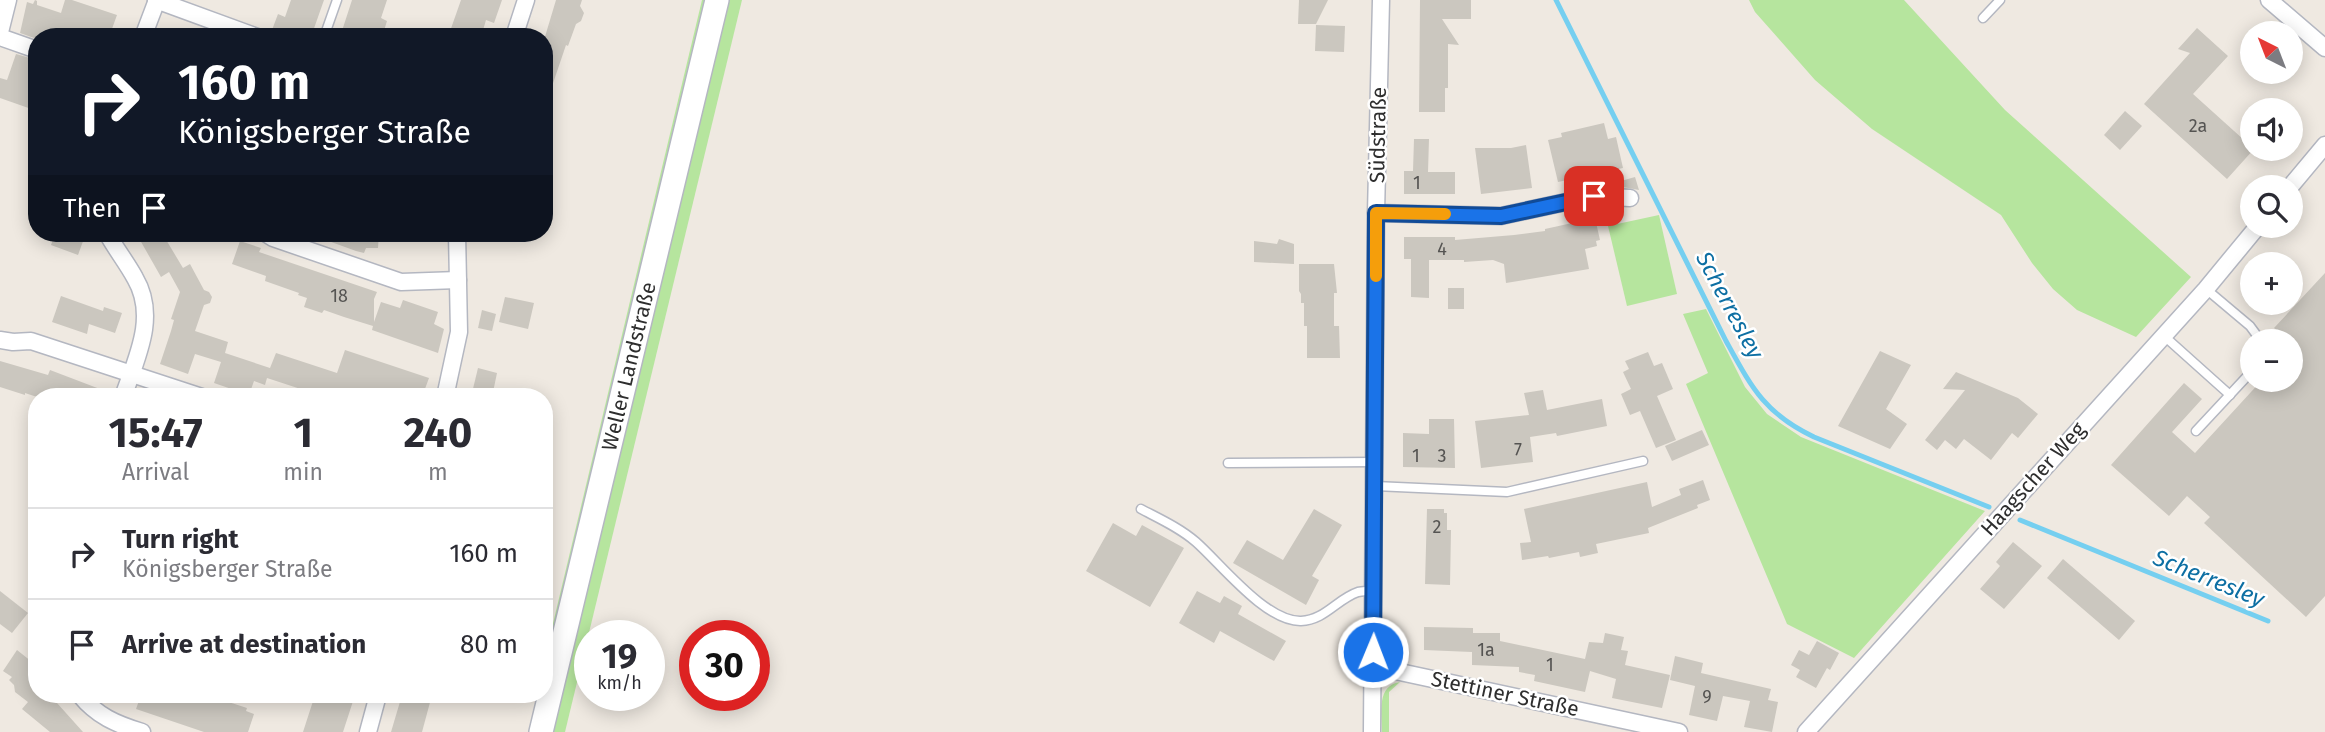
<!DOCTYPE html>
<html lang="en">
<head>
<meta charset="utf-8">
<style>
  :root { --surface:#fff; --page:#f7f7f7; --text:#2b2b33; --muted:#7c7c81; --line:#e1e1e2 }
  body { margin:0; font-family:"Fira Sans",sans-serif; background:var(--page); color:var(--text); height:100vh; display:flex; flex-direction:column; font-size:26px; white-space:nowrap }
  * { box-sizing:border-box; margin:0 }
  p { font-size:23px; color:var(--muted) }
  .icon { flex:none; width:38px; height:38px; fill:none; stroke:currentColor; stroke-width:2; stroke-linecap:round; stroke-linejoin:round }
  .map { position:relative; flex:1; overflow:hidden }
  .panel { position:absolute; left:28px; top:388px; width:525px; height:315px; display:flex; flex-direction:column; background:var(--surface); border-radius:28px; box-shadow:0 4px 18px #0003 }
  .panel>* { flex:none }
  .hud { position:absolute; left:28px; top:28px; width:525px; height:214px; border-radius:28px; box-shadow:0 4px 18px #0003; background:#111827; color:#fff; overflow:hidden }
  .needle { width:46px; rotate:318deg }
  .buttons { position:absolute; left:2240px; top:21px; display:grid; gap:14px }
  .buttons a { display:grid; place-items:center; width:63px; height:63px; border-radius:50%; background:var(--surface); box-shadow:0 4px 18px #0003; font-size:35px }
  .speed { position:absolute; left:574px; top:620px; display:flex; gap:14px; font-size:35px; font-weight:700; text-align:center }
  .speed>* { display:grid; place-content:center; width:91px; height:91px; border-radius:50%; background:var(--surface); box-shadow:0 4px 18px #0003; line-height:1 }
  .speed small { font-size:18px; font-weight:400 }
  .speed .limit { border:10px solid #d22; background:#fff; color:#111 }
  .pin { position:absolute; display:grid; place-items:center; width:60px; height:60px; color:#fff; margin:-30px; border-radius:14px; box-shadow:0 4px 10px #0006 }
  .me { position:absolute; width:77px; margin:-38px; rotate:1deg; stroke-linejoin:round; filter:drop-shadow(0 0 5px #0008) }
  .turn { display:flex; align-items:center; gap:24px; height:147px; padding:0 35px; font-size:32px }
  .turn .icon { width:91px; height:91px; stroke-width:2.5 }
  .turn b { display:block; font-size:49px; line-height:60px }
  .then { display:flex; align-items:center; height:66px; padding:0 35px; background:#0003; gap:14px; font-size:26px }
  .eta { display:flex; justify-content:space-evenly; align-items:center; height:119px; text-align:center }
  .eta b { font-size:42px; font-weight:700; line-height:49px }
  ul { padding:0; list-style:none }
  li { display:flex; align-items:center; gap:21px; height:91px; padding:0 35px; border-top:2px solid var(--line) }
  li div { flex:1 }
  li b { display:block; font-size:26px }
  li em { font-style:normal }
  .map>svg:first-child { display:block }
  .green { fill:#b6e59e }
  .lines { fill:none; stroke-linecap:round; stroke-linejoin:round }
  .stream { stroke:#75cff0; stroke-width:5 }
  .building { fill:#cbc7bf }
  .service-casing { stroke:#b4b7c1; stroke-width:11 }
  .minor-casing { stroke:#b4b7c1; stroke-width:19 }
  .secondary-casing { stroke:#b4b7c1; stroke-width:26 }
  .service { stroke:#fff; stroke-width:8 }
  .minor { stroke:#fff; stroke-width:16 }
  .secondary { stroke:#fff; stroke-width:23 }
  .route-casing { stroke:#114b97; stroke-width:18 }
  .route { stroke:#1a73e8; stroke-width:12 }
  .slow { stroke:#f59e0b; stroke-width:12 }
  .labels { text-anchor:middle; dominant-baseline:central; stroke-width:5; stroke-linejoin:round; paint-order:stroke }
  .number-label { font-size:18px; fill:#555452 }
  .street-label { font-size:21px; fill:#2e2e2e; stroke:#fff }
  .water-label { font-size:23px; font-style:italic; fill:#0d6fa3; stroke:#fff }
</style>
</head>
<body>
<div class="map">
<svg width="2325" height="732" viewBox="0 0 2325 732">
  <rect width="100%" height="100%" fill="#efe9e1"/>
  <g class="green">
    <path d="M702,0H707L544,679V661Z"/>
    <path d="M727,0H742L565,732H552Z"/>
    <path d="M1749,0H1904L2005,110L2191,277L2136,337L2077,310L2053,289L2032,263L2001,215L1872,129L1815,80L1755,12Z"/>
    <path d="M1659,215L1677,294L1627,306L1608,226Z"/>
    <path d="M1706,309L1745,387L1767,414L1801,437L1985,511L1854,658L1787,624L1686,384L1708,373L1683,314Z"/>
    <path d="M1400,682L1389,692V732H1382C1382,713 1376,686 1400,682Z"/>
  </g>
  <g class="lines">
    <g class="stream">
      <path d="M1556,0L1726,341C1752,388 1764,413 1814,437L1989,507"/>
      <path d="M2020,520L2268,621"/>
    </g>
  </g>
  <g class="building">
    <path d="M35,0L37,1V5L61,13L65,0H72L117,15L109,37H37V39L20,33L27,2L33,4Z"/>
    <path d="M291,0H324L312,34L298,29L296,37H293L272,30L278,14L285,17Z"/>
    <path d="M352,0H387L381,18L387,21L382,37H340Z"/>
    <path d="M461,0H502L494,23L486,20L481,37H448Z"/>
    <path d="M556,0H582L580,6L584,13L581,21L576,24L568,46L566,45L547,101H544V40Z"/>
    <path d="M1299,0H1328L1316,24H1298Z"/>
    <path d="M1420,0H1471V19H1442L1459,45L1448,44V88H1445V112H1419Z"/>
    <path d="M1316,25L1345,26L1344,52L1315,51Z"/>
    <path d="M2197,28L2228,56L2193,94L2254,149L2227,179L2144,104L2190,53L2178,49Z"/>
    <path d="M16,54L37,60V111L0,98V78L7,80Z"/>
    <path d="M2125,111L2142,126L2120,150L2104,135Z"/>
    <path d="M1604,123L1608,139L1616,137L1623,168L1558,182L1548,140L1562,137L1561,133Z"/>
    <path d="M1414,139H1429L1428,172H1455V194H1404V171H1413Z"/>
    <path d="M1526,145L1532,188L1481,194L1475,148H1511Z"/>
    <path d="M1635,177L1639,190L1623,187L1621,181Z"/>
    <path d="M1595,218L1600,240L1596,241L1597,246L1585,249L1589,269L1506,283L1504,264L1493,260L1464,262V260H1429V298L1411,297V259H1404V237H1455V240L1514,235L1545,231V229Z"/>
    <path d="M55,233H86L78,255L51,245Z"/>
    <path d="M136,233H162L183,268L190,264L204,290L209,292L212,297L210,303L204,305L195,331L228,342L225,353L270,368L276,353L337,373L345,350L429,378L422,397H399L375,389L372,397H325L267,378L265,385L254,381L249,395L214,383L221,362L195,354L188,374L160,364L171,331L174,320L171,319L180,292L169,272L161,277Z"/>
    <path d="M312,233H379L378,248H366L364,253L356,251L312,235Z"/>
    <path d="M1279,239L1294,244V264L1254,262V241L1277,244Z"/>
    <path d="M240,241L261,248L259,252L377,292L374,299V322L381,302L400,308L403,300L438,312L434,324L444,329L438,353L372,330L373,326L344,317L324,310L322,313L304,307L307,298L298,295L299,293L265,281L266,276L232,264Z"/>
    <path d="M1299,264H1334L1337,293H1334V326H1339L1340,358H1307V326H1304V303H1301V294L1299,291Z"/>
    <path d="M2325,273V596L2306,617L2204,523L2210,517L2187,496L2169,516L2111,465L2184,383L2202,399L2172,432L2195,453L2262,380H2291V341L2274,328Z"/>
    <rect x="1448" y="288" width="16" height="21"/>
    <path d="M61,296L103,311L104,307L122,313L115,333L89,324L87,334L52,322Z"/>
    <path d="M505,297L534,303L528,329L499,322Z"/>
    <path d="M482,310L496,314L492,331L478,328Z"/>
    <path d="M1880,351L1911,365L1886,409L1907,424L1890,449L1838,426Z"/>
    <path d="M1648,352L1654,366L1662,363L1673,389L1657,396L1676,440L1656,448L1640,411L1630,415L1621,394L1631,389L1623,372L1629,369L1625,361Z"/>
    <path d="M0,361L48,375L50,370L113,394V397H37L25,393V395L0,387Z"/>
    <path d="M478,368L497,373L492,397H471Z"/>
    <path d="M1956,372L2018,398L2038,414L2018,438L2012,433L1991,460L1964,439L1956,449L1945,440L1937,450L1925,440L1965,390L1943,389Z"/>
    <path d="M1543,390L1547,410L1602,399L1607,426L1557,436L1556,433L1530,437L1533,462L1481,468L1475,421L1529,415L1524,393Z"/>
    <path d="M1429,419H1454L1455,468L1403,467V433L1429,434Z"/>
    <path d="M1702,430L1709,445L1672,461L1665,446Z"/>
    <path d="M1703,480L1710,500L1697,505L1698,508L1648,528L1649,533L1596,544L1598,553L1580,557L1579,552L1549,558L1548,556L1522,560L1520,543L1531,542L1524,509L1647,482L1652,507L1681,495L1679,489Z"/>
    <path d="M1314,509L1342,525L1312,576L1319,580L1306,605L1233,563L1247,540L1283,560Z"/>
    <path d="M1427,509H1444V513H1447V530H1451L1450,585L1425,584Z"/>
    <path d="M1113,523L1136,536L1142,525L1184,548L1150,607L1086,571Z"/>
    <path d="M2013,542L2042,566L2004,609L1980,589L2000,566L1996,562Z"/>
    <path d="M2063,559L2135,621L2119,640L2047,578Z"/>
    <path d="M0,591L28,613L12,633L0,624Z"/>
    <path d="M1197,591L1220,603L1224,596L1242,606L1238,614L1286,641L1274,661L1220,631L1214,643L1179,623Z"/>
    <path d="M1424,627L1473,628V633H1500V641L1585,659L1589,642L1603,643L1605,633L1624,637L1621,650L1628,651L1625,665L1670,675L1662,708L1612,698L1616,679L1590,671L1585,692L1534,681L1535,675L1519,672V667L1472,665V652L1424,650Z"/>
    <path d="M1817,641L1839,653L1830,670L1827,668L1816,688L1796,677L1800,670L1791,665L1799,650L1809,655Z"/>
    <path d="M17,650L37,666V670L29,680L37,686V695H47L57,703L83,732H50L22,709L28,702L15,692L14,685L9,680L12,677L3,671Z"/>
    <path d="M1675,656L1703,663L1701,673L1771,689L1768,700L1778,702L1772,732L1744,727L1750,701L1723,696L1717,721L1689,715L1695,686L1670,680Z"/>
    <path d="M141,695H207L247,708L246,711L254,714L248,732H204L136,709Z"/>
    <path d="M317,695H355L343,732H303L314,698L316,699Z"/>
    <path d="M402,695H432L422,732H391Z"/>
  </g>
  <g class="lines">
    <g class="service-casing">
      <g id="service">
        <path d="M1983,18L2000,0"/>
        <path d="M324,37L337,0"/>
        <path d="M2206,289L2250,326L2261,341"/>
        <path d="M2163,335L2230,395"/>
        <path d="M2196,431L2252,371"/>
        <path d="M1228,463L1375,462"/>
        <path d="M1375,486L1507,492L1643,461"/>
        <path d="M1141,509C1160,519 1180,528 1196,542C1221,564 1266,622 1301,621C1325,620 1337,599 1358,592C1363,591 1369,591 1374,590"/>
      </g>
    </g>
    <g class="minor-casing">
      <g id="minor">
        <path d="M156,0L257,37"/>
        <path d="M2269,0L2325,48"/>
        <path d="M0,32L8,0"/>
        <path d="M0,37L37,50"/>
        <path d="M143,37L157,0"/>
        <path d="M514,37L526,0"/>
        <path d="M2290,187L2325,145"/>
        <path d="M1376,213L1501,216L1594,196L1630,198"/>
        <path d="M107,233C115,248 127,263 135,278C158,317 136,359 123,397"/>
        <path d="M265,233L273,238L401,282L458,280"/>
        <path d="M0,340L13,342L31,341L202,397"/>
        <path d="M445,397L459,332L457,233"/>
        <path d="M1372,666L1679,732"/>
        <path d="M80,695C97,716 116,724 142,732"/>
        <path d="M368,732L378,695"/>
        <path d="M1372,732L1376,213L1381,0"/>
        <path d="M1806,732L2206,289L2258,226"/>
      </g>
    </g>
    <g class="secondary-casing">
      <g id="secondary">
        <path id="s1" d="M541,732L717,0"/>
      </g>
    </g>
    <use href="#service" class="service"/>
    <use href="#minor" class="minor"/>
    <use href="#secondary" class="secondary"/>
  </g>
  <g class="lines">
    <g class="route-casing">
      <path id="route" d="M1373,652L1376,213L1501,216L1594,196"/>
    </g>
    <use href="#route" class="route"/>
    <path class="slow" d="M1376,276V213L1445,214"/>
  </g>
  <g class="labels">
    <g class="number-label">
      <text x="2198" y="126">2a</text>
      <text x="1417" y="183">1</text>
      <text x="1442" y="249">4</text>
      <text x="339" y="296">18</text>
      <text x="1518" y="450">7</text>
      <text x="1416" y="456">1</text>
      <text x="1442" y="456">3</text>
      <text x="1437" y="527">2</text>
      <text x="1486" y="650">1a</text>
      <text x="1550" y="665">1</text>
      <text x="1707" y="697">9</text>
    </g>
    <g class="street-label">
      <text transform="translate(1378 135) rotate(-89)">Südstraße</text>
      <text stroke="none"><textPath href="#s1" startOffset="376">Weller Landstraße</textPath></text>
      <text transform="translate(2033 479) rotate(-48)">Haagscher Weg</text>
      <text transform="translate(1505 694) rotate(12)">Stettiner Straße</text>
    </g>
    <g class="water-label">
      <text transform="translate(1730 305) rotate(62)">Scherresley</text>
      <text transform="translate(2209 578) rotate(22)">Scherresley</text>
    </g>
  </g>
</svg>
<div class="buttons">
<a><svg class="needle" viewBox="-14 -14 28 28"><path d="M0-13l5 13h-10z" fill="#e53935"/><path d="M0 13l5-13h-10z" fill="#7c7c81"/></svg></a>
<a><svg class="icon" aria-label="sound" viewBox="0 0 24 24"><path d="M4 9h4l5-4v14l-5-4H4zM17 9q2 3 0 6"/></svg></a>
<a><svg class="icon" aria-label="search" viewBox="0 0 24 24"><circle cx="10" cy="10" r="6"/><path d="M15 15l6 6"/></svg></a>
<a>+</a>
<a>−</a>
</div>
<div class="speed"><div>19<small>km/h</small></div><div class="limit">30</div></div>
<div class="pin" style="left:1594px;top:196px;background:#d93025"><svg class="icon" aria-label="arrive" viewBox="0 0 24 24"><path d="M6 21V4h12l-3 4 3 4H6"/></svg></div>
<svg class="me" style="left:1373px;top:652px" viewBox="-20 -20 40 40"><circle r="17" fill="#1a73e8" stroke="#fff" stroke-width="3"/><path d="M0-11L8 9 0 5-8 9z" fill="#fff"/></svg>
<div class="hud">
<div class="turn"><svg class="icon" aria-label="right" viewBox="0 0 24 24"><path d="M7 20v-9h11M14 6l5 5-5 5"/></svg><div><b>160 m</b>Königsberger Straße</div></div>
<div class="then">Then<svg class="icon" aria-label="arrive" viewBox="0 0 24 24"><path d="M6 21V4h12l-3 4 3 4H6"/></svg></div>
</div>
<section class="panel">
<div class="eta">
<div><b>15:47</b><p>Arrival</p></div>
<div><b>1</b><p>min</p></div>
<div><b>240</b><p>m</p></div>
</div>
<ul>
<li><svg class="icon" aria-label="right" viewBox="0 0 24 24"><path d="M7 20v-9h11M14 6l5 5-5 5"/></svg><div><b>Turn right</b><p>Königsberger Straße</p></div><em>160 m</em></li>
<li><svg class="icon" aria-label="arrive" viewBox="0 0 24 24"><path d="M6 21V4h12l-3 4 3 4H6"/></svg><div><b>Arrive at destination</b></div><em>80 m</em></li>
</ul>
</section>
</div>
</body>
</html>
